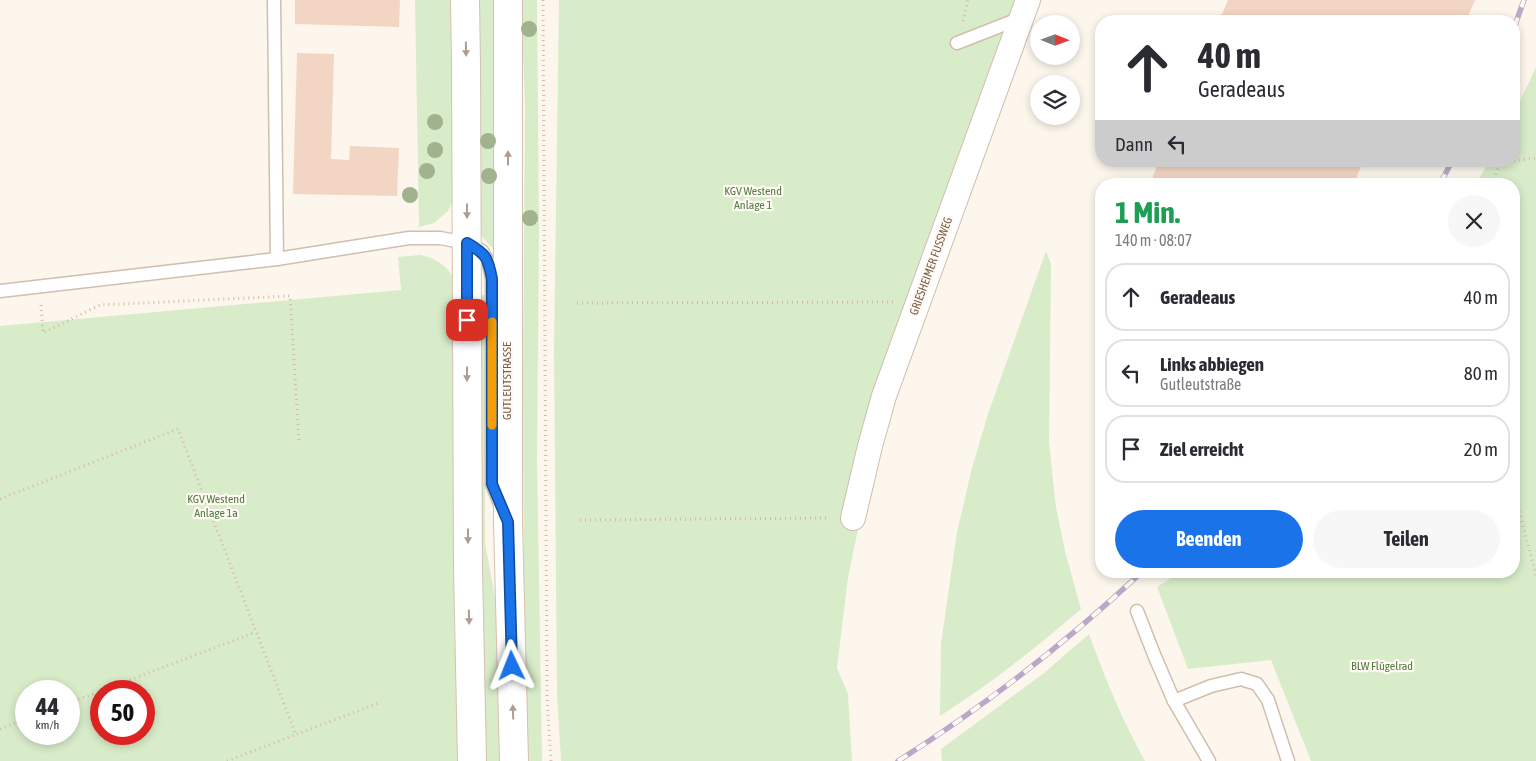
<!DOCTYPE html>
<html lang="de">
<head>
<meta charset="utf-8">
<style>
  :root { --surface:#fff; --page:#f7f7f7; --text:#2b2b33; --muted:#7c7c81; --line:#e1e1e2; --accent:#1a73e8 }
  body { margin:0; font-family:"Asap Condensed",sans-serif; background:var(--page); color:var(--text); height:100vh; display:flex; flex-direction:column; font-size:19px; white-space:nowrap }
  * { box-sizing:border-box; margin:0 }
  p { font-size:16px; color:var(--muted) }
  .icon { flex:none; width:28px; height:28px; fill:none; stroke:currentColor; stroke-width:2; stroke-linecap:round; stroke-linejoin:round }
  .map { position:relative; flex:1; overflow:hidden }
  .panel { position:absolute; left:1095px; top:178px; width:425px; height:400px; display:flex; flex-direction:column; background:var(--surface); border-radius:20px; box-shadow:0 2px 8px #0003 }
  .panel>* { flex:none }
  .top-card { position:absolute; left:1095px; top:15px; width:425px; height:152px; border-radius:20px; box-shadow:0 2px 8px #0003; background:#fff; color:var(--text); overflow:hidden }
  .needle { width:32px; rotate:91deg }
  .controls { position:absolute; left:1030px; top:15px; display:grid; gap:10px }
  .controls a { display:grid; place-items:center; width:50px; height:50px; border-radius:50%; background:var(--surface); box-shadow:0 2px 8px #0003; font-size:25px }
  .speed { position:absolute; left:15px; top:680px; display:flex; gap:10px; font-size:25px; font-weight:700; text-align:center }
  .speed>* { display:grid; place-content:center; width:65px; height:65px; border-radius:50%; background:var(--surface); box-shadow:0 2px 8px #0003; line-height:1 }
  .speed small { font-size:12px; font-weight:400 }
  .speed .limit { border:8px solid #d22; background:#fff; color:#111 }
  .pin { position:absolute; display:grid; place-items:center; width:42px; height:42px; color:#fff; margin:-21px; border-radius:10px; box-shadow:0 2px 8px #0006 }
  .me { position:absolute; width:55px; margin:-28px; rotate:358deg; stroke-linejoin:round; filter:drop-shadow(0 0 4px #0008) }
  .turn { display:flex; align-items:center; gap:18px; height:105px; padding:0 20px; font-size:22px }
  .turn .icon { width:65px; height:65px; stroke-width:2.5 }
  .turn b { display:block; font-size:35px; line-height:42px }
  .then { display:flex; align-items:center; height:48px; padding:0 20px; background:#0003; gap:10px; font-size:19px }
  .round { display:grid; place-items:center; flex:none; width:52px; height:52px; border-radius:26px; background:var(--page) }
  .summary { display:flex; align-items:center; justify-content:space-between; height:85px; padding:0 20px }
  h1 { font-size:30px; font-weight:700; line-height:38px; color:#1e9e55 }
  .cta { display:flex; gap:10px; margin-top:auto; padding:10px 20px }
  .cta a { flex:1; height:58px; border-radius:30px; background:var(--accent); color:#fff; font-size:20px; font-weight:700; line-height:58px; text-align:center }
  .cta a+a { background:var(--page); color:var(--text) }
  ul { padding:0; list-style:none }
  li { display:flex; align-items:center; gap:15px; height:68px; margin:0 10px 8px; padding:0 10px; border:2px solid var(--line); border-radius:20px }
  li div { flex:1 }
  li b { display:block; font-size:19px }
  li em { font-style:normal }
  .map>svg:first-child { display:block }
  .green { fill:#d8ecc9; fill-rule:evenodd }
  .building { fill:#f3d5c3 }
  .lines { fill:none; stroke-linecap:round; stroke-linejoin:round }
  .lane-casing { stroke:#d1beb0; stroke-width:15 }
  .street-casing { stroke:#d1beb0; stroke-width:26 }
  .secondary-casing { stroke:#d6c0b0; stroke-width:30 }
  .path { stroke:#d9b8a5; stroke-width:3; stroke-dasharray:1 4; stroke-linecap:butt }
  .lane { stroke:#fff; stroke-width:12 }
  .street { stroke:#fff; stroke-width:24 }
  .secondary { stroke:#fff; stroke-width:28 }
  .rail-casing { stroke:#b9a8c9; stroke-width:5.5 }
  .rail { stroke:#fffaf3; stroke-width:4; stroke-dasharray:11; stroke-linecap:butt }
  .tree { fill:#a0b28e }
  .oneway { fill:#af9d94 }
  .route-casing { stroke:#114b97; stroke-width:12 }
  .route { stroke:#1a73e8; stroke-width:9 }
  .slow { stroke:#f59e0b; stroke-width:9 }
  .labels { text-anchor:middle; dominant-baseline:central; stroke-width:4.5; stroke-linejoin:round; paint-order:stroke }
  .park-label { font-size:12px; fill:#537a41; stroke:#fffaf3 }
  .street-label { font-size:12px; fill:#7a5c4d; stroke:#fffaf3 }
</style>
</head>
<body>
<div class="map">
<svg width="1536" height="761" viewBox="0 0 1536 761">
  <rect width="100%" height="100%" fill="#fdf6ec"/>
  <g class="green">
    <path d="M415,0H453L454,150L453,200L448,211L434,223L419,227Z"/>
    <path d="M477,0H493L496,245L492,248L480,234Z"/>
    <path d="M521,0H537L539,236L537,459L542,761H528L524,646L523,377L525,106Z"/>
    <path d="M559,0H1034L914,331L864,501L848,577L837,668L848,694L852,761H561L557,694L554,349Z"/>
    <path d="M1536,67V761H1311L1271,660L1188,669L1157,587L1182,571H1514V184H1476L1489,161H1514V114Z"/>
    <path d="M1046,251L1051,264L1049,443L1056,507L1065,551L1081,609C1036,648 990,684 940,716L941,644L957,532L972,468L988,414Z"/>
    <path d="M420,255C435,258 447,265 454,279V626L460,761H0V326L401,290L398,257ZM26,691H69V734H26ZM101,691H144V734H101Z"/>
    <path d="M478,295H485V543L494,592L500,639L503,761H486Z"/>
    <path d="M1089,634C1105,678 1122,720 1145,761H942L941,749L1044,673Z"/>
  </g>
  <g class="building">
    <path d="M295,0H400L399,27L295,24Z"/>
    <path d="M1228,0H1475L1466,21H1219Z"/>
    <path d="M297,53L334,54L331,159L349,160L350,146L399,148L397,196L293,194Z"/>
    <path d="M1159,161H1363L1354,184H1150Z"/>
    <path d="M1374,161H1389L1386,167Z"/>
  </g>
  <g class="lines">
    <g class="lane-casing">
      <g id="lane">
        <path d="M274,0L277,259"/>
        <path d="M957,43L1021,18"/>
        <path d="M0,291L277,259L409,238H440L467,243L482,251L489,263L492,279V484L500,504"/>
        <path d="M1137,611L1155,657L1174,701L1209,761"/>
        <path d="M1174,701L1211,686L1241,679L1257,684L1268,700L1288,761"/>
      </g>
    </g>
    <g class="street-casing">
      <path id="street" d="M853,518L870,446L884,396L1028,0"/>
    </g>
    <g class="secondary-casing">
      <g id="secondary">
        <path d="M465,0L466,64L468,568L472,761"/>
        <path d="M508,0V522L514,761"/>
      </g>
    </g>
    <g class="path">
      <path d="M543,0L547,698L551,761"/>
      <path d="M963,21L968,0"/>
      <path d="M1514,161L1536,158"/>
      <path d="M1493,184L1500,162L1507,161"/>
      <path d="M577,303L895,302"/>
      <path d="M41,305L43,333L100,305L290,296L299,441"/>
      <path d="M1514,492L1536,575"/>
      <path d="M0,499L178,429L296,735"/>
      <path d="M580,520L830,518"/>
      <path d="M69,703L256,632"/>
      <path d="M0,729L26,719"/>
      <path d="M227,761L381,702"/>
    </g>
    <use href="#lane" class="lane"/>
    <use href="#street" class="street"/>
    <use href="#secondary" class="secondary"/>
    <g class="rail-casing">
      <g id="rail">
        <path d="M1514,28L1524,0"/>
        <path d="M1440,184L1452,161"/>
        <path d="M898,761C985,706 1068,641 1143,571"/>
      </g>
    </g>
    <use href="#rail" class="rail"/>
  </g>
  <g class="tree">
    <circle cx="529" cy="29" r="8"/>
    <circle cx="435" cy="122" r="8"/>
    <circle cx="488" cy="141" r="8"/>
    <circle cx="435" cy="150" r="8"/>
    <circle cx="427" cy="171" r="8"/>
    <circle cx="489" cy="176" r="8"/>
    <circle cx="410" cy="195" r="8"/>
    <circle cx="530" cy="218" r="8"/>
  </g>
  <defs><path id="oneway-solid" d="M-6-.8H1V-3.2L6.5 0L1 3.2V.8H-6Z" transform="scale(1.25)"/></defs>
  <g class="oneway">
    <use href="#oneway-solid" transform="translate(466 49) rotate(89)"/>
    <use href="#oneway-solid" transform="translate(508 158) rotate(-90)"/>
    <use href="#oneway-solid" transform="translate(467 211) rotate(90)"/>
    <use href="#oneway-solid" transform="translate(467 374) rotate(90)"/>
    <use href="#oneway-solid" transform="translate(468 536) rotate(90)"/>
    <use href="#oneway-solid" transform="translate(469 617) rotate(89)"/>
    <use href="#oneway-solid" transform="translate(513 712) rotate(-92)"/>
  </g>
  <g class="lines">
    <g class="route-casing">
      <path id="route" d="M467,320V243C486,254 488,257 492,279V484L508,522L512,666"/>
    </g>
    <use href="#route" class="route"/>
    <path class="slow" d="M492,425V322"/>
  </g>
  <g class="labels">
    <g class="park-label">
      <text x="753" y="191">KGV Westend<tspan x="753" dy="14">Anlage 1</tspan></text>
      <text x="216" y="499">KGV Westend<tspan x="216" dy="14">Anlage 1a</tspan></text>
      <text x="1382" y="666">BLW Flügelrad</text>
    </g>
    <g class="street-label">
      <text transform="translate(931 266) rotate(-70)">GRIESHEIMER FUSSWEG</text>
      <text transform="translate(507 381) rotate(-90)">GUTLEUTSTRASSE</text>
    </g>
  </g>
</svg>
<div class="controls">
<a><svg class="needle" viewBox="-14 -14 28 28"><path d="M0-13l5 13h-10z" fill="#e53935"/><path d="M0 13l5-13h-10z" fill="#7c7c81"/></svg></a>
<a><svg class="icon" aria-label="layers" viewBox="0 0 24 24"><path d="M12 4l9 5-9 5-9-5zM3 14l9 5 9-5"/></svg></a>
</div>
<div class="speed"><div>44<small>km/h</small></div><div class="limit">50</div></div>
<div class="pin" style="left:467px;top:320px;background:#d93025"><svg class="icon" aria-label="arrive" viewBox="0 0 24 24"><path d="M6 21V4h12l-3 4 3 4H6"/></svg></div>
<svg class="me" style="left:512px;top:666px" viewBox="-20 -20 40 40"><path d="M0-17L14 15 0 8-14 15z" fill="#1a73e8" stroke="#fff" stroke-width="4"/></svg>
<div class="top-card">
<div class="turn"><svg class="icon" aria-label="ahead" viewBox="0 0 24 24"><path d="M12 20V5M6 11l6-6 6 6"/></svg><div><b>40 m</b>Geradeaus</div></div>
<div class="then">Dann<svg class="icon" aria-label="left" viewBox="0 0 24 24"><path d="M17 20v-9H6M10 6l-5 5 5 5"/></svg></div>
</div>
<section class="panel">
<div class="summary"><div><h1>1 Min.</h1><p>140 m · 08:07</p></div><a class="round"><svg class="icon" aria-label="close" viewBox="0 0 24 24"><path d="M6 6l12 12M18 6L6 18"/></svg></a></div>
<ul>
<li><svg class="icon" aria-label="ahead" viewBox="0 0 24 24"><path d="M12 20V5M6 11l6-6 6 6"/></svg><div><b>Geradeaus</b></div><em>40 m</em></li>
<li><svg class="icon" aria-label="left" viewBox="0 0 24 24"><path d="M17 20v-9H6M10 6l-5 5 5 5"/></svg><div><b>Links abbiegen</b><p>Gutleutstraße</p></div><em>80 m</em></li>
<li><svg class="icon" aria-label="arrive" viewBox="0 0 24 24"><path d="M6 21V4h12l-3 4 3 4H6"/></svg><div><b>Ziel erreicht</b></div><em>20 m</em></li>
</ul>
<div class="cta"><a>Beenden</a><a>Teilen</a></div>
</section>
</div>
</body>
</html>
